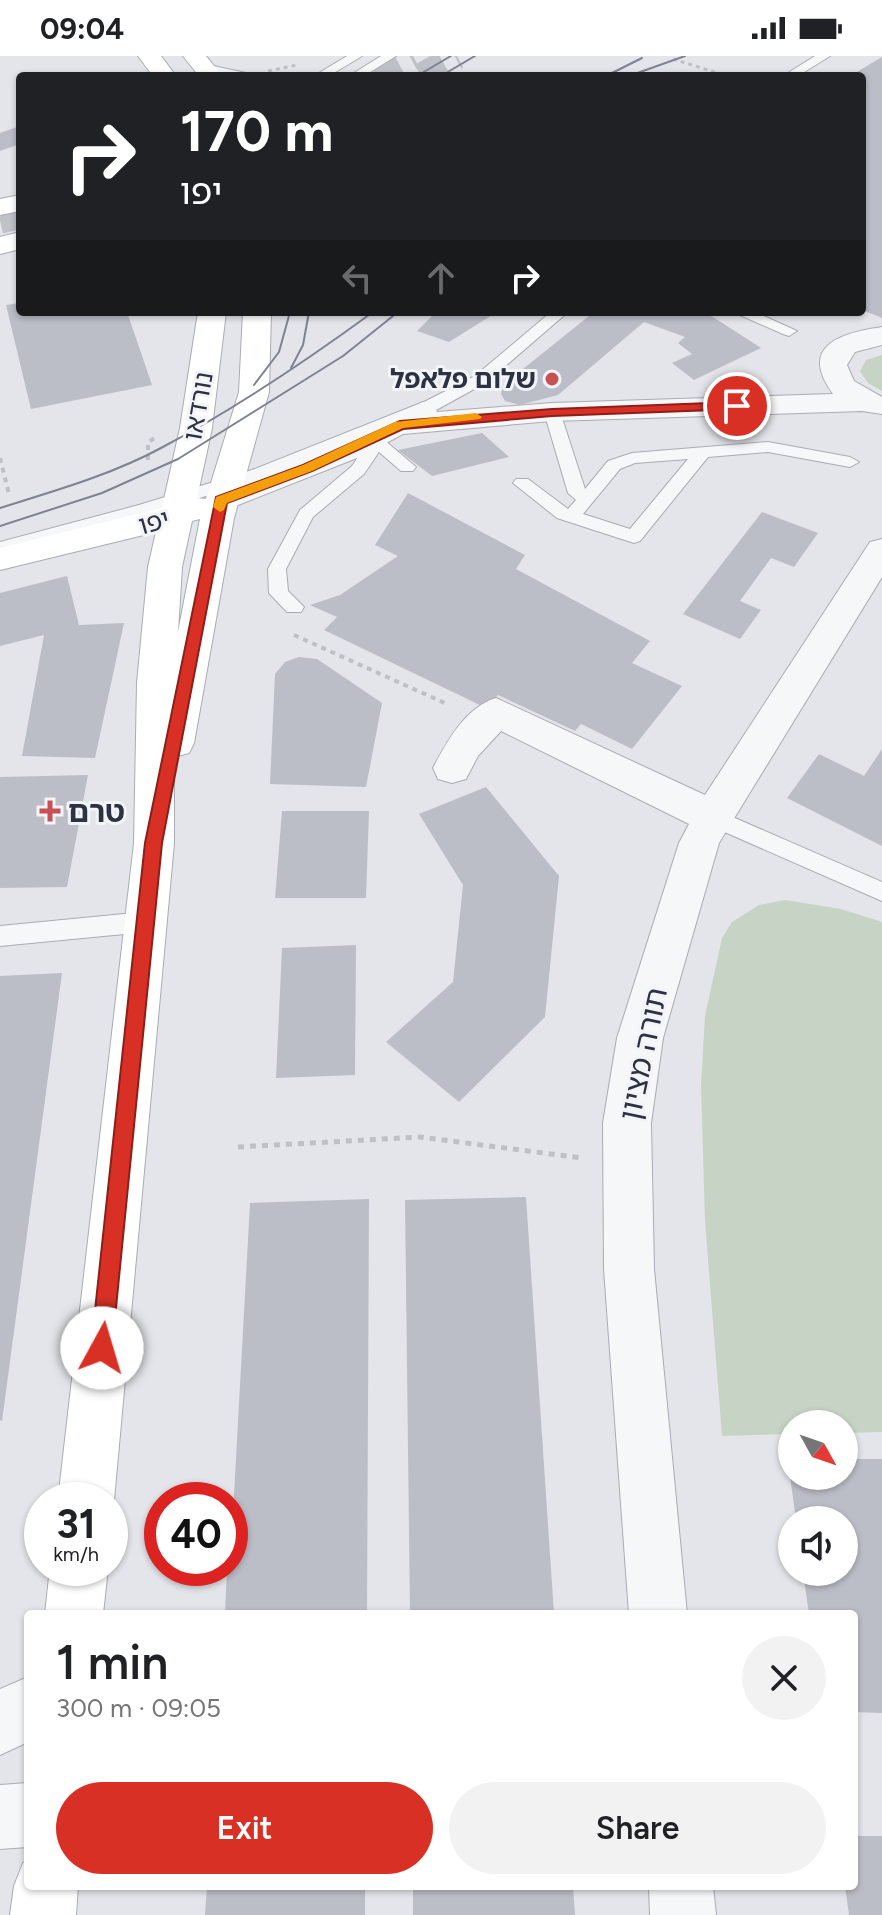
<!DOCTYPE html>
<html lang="en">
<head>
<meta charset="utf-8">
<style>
  :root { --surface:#fff; --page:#f2f2f2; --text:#202124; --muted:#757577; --accent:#d93025 }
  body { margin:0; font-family:Figtree,"Noto Sans Hebrew",sans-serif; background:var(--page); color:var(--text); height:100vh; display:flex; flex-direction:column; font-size:30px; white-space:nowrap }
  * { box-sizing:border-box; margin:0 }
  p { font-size:26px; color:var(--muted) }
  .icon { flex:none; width:44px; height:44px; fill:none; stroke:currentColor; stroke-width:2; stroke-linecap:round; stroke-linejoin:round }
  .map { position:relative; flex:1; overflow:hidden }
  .side { position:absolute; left:24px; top:1554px; width:834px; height:280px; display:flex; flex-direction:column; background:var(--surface); border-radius:8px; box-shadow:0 2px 6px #0004 }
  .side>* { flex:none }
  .hud { position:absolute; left:16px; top:16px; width:850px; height:244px; border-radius:8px; box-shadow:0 2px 6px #0004; background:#202124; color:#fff; overflow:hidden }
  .needle { width:52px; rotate:130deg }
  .fabs { position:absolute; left:778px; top:1354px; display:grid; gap:16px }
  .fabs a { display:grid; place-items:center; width:80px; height:80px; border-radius:50%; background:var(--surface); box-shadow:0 2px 6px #0004; font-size:40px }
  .speed { position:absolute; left:24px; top:1426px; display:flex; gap:16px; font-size:40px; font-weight:700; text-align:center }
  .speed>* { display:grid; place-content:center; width:104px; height:104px; border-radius:50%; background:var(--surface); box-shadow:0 2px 6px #0004; line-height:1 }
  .speed small { font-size:20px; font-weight:400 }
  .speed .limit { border:12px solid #d22; background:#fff; color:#111 }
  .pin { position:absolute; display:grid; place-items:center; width:68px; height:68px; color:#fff; margin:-34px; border:4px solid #fff; border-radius:50%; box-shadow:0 2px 8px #0007 }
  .me { position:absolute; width:88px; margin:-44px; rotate:6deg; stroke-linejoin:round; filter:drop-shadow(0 0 6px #0008) }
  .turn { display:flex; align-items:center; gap:28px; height:168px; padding:0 32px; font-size:36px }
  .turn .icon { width:104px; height:104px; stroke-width:2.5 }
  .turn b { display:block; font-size:56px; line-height:68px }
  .lanes { display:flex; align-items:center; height:76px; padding:0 32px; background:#0003; justify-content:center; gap:40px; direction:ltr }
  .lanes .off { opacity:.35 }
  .round { display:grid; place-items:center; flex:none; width:84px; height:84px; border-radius:42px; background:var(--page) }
  .headline { display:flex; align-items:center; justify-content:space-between; height:136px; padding:0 32px }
  h1 { font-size:48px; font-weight:600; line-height:60px }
  .button { display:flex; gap:16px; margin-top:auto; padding:16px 32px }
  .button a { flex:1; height:92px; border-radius:48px; background:var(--accent); color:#fff; font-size:32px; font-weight:600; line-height:92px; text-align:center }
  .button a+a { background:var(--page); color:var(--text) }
  .status { display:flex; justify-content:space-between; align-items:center; height:56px; padding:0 40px; background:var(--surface); direction:ltr }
  .status svg { height:22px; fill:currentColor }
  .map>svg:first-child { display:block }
  .green { fill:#c7d4c5 }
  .building { fill:#bbbec7 }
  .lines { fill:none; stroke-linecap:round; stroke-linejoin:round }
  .secondary-tunnel { stroke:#bec1c8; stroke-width:26; stroke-dasharray:26 13; stroke-linecap:butt }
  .lane-casing { stroke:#a8acb4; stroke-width:2 }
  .street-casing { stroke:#a8acb4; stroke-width:2 }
  .secondary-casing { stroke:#a8acb4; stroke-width:2 }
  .path-far2 { stroke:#bdc0c6; stroke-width:3; stroke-dasharray:4 4; stroke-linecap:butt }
  .path-far1 { stroke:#bdc0c6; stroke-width:4; stroke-dasharray:5 5; stroke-linecap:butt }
  .path { stroke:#bdc0c6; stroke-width:5; stroke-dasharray:6 6; stroke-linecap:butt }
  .lane { fill:#f6f7f9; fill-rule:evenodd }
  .street { fill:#f6f7f9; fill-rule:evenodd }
  .secondary { fill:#fff; fill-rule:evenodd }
  .tram { stroke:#7e8393; stroke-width:2 }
  .route { fill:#d93025; stroke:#8d1f18; stroke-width:2 }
  .slow { fill:#f59e0b }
  .poi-dot { fill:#c65256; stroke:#f3f4f8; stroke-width:3 }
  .labels { text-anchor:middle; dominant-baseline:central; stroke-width:6; stroke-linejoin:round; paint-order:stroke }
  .far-poi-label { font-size:26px; font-weight:bold; fill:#2c3242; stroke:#f3f4f8; text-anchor:end }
  .far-street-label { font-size:26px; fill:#2c3242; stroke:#f3f4f8 }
  .poi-label { font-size:30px; font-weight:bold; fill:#2c3242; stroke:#f3f4f8; text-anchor:start }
  .street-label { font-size:30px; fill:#2c3242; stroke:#f3f4f8 }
</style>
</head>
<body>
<div class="status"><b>09:04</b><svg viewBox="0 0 49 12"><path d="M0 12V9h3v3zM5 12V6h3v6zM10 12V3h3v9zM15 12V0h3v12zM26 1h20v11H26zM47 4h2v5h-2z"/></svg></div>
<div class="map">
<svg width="882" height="1859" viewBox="0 0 882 1859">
  <rect width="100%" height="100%" fill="#e3e5ea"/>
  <g class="green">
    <path d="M882,299V335L868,327L860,315L866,304Z"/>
    <path d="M785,844L841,853L882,866V1376L844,1377V1368H792V1378L722,1380L705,1165L701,1030L705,960L722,882L732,866L759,849Z"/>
  </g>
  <g class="building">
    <path d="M882,1V262L862,254V20H850Z"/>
    <path d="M20,70V88L0,95V77Z"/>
    <path d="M20,247V256H127L152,329L31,353L6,249Z"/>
    <path d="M436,256H497L449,286L417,275Z"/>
    <path d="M594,256H700L713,261L761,292L694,324L672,307L692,298L678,287L685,281L644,266L558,339L520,349L505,345L501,338L503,329Z"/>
    <path d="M482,377L509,401L432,420L398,394Z"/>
    <path d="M408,437L525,499L516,513L650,585L632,607L682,630L632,693L581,668L575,675L498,639L486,652L324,574L337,561L310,549L340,539L398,500L375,489Z"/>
    <path d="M762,456L818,477L794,511L771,502L758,520L740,545L761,554L740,583L683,558Z"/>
    <path d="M67,520L79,569L124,567L95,702L22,700L44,579L0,590V537Z"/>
    <path d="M299,601L317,603L382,647L366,731L270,728L275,618L285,606Z"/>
    <path d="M882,693V790L787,742L819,698L864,720Z"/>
    <path d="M88,719L67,831L0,832V721Z"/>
    <path d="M486,731L559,820L545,961L459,1046L386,986L453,926L463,829L419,758Z"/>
    <path d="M282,755H369L366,842H275Z"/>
    <path d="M356,889L355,1019L276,1022L282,892Z"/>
    <path d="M62,917L2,1365L0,1364V920Z"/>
    <path d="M526,1141L554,1558H410L405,1144Z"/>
    <path d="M369,1143L367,1558H225L227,1512H230L250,1147Z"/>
    <path d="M844,1403H882V1657L854,1656V1558H809L803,1516H844V1464H796L790,1420H844Z"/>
    <path d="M854,1780H882V1859H849L845,1830H854Z"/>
    <path d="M207,1830H365V1859H205Z"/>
    <path d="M413,1830H573L575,1859H413Z"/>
  </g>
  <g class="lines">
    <g class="secondary-tunnel">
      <path d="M376,20L413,0"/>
      <path d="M421,20L457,0"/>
      <path d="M0,165L20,160"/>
    </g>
    <g class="lane-casing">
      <g id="lane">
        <path d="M347,0H362L329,20H314Z"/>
        <path d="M381,0H396L364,20H349Z"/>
        <path d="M815,0H830L798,20H783Z"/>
        <path d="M204,8L246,17L248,20H224L200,15V9Z"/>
        <path d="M551,256H568L487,326L438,353L376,377L416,411L413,415H401L379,396L364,418L313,461L286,513L288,535L304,551L301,556H287L269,537L268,513L300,454L352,410L362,395L366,381L264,422L151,457L0,498V486L139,449L252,414L426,345L475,320Z"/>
        <path d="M733,256H755L797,275L789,280L783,278Z"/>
        <path d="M552,351L560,356L585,433L608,405L632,397L768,386L850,401L859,406L850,411L768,396L708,401L640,485L634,487L557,462L513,427L516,423H528L568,453L576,444L568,437L544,356ZM688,403L630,473L583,458L620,413L635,407Z"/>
        <path d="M712,752L882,826V845L704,767L701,761L704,755Z"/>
        <path d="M145,856L153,859L157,866L153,873L145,876L0,890V870Z"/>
      </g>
    </g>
    <g class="street-casing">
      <g id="street">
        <path d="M882,271V289L855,296L847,309L854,325L882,341V358L862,355L552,365L403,378L362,400L233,451L221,455L209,451L205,444L209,437L340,386L423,346L434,348L437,356L552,347L833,338C798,290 840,277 882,271Z"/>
        <path d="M882,483V521L719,787L663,982L651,1067L654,1213L687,1558H629L604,1213L603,1067L617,982L679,787L689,768L501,675L478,700L466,723L452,727L438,723L433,712C447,685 466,651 496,642L705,739L870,486Z"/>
        <path d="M28,1621V1686L0,1699V1633Z"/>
        <path d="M28,1727V1791L0,1793V1729Z"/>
        <path d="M649,1830H713L716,1859H650Z"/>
      </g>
    </g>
    <g class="secondary-casing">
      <g id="secondary">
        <path d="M138,0H161L176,20H153Z"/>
        <path d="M183,0H206L222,20H199Z"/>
        <path d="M20,139V155L0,159V143Z"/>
        <path d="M20,176V193L0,198V181Z"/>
        <path d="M198,256H226L212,372L197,442L206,443L239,336L243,256H271L269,336L234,462L194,687L189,697L174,701V787L114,1444L110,1454V1444H58L134,787L137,627L148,511L156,476L0,514V492L162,452L180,372ZM200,463L178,576L182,511L192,465Z"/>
        <path d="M50,1512H108L103,1558H45Z"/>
        <path d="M28,1805V1830H78L76,1859H10L14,1830L23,1807Z"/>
      </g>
    </g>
    <g class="path-far2">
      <path d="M673,3L727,20"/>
      <path d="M268,15L297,9"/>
    </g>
    <g class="path-far1">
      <path d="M0,402L9,438"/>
      <path d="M148,404V386L155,382"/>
      <path d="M294,579L449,649"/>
    </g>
    <path class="path" d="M238,1091L420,1081L582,1102"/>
    <use href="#lane" class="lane"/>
    <use href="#street" class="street"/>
    <use href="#secondary" class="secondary"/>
    <g class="tram">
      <path d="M417,20L451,0"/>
      <path d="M441,20L475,0"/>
      <path d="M606,20L642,2"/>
      <path d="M629,20L685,0"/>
      <path d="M291,312L303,289L309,256"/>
      <path d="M254,329L279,296L290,256"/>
      <path d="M0,452C54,435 111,419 161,392C235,353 306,305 373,256"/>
      <path d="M0,470L102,437L178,403L343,300L398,256"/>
    </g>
  </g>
  <path class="route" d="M737,346L743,350L741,353L552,360L403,373L312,415L227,447L162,787L112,1292L109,1299L102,1303L94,1299L91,1292L145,787L216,441L303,409L400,365L552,353Z"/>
  <path class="slow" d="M476,357L482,361L480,363L403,372L312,415L227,447L224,454L220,456L213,451L216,441L303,409L395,366Z"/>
  <g class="poi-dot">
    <circle cx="552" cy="323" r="8"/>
    <path d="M46 743h8v8h8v8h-8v8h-8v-8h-8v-8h8z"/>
  </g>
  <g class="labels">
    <g class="far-poi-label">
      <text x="536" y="323">שלום פלאפל</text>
    </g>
    <g class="far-street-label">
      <text transform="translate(198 350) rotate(-80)">נורדאו</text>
      <text transform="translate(154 466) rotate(-16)">יפו</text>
    </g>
    <g class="poi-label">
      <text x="68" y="755">טרם</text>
    </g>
    <g class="street-label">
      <text transform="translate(643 998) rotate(-78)">תורה מציון</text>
    </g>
  </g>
</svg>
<div class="fabs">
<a><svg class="needle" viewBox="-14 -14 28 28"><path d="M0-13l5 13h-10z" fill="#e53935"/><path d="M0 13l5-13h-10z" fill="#757577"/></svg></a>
<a><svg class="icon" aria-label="sound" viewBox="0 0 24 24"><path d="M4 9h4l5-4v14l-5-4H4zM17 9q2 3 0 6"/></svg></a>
</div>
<div class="speed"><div>31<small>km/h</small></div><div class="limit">40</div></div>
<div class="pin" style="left:737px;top:350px;background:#d93025"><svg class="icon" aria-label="arrive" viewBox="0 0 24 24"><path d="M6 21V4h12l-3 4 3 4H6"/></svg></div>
<svg class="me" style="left:102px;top:1292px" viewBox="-20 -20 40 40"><circle r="19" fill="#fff"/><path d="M0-13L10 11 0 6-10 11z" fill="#d93025"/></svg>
<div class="hud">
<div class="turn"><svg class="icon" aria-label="right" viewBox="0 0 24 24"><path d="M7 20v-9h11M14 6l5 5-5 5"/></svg><div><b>170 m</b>יפו</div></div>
<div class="lanes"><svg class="icon off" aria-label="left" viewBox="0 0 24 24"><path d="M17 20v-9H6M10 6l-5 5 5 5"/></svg><svg class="icon off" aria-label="ahead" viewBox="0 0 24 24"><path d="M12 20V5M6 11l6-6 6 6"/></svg><svg class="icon" aria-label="right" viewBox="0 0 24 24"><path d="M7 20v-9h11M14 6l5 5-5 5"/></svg></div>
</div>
<section class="side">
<div class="headline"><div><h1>1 min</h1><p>300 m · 09:05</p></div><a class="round"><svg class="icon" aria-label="close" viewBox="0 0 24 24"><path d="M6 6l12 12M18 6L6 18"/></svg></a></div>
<div class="button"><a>Exit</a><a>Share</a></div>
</section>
</div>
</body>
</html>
